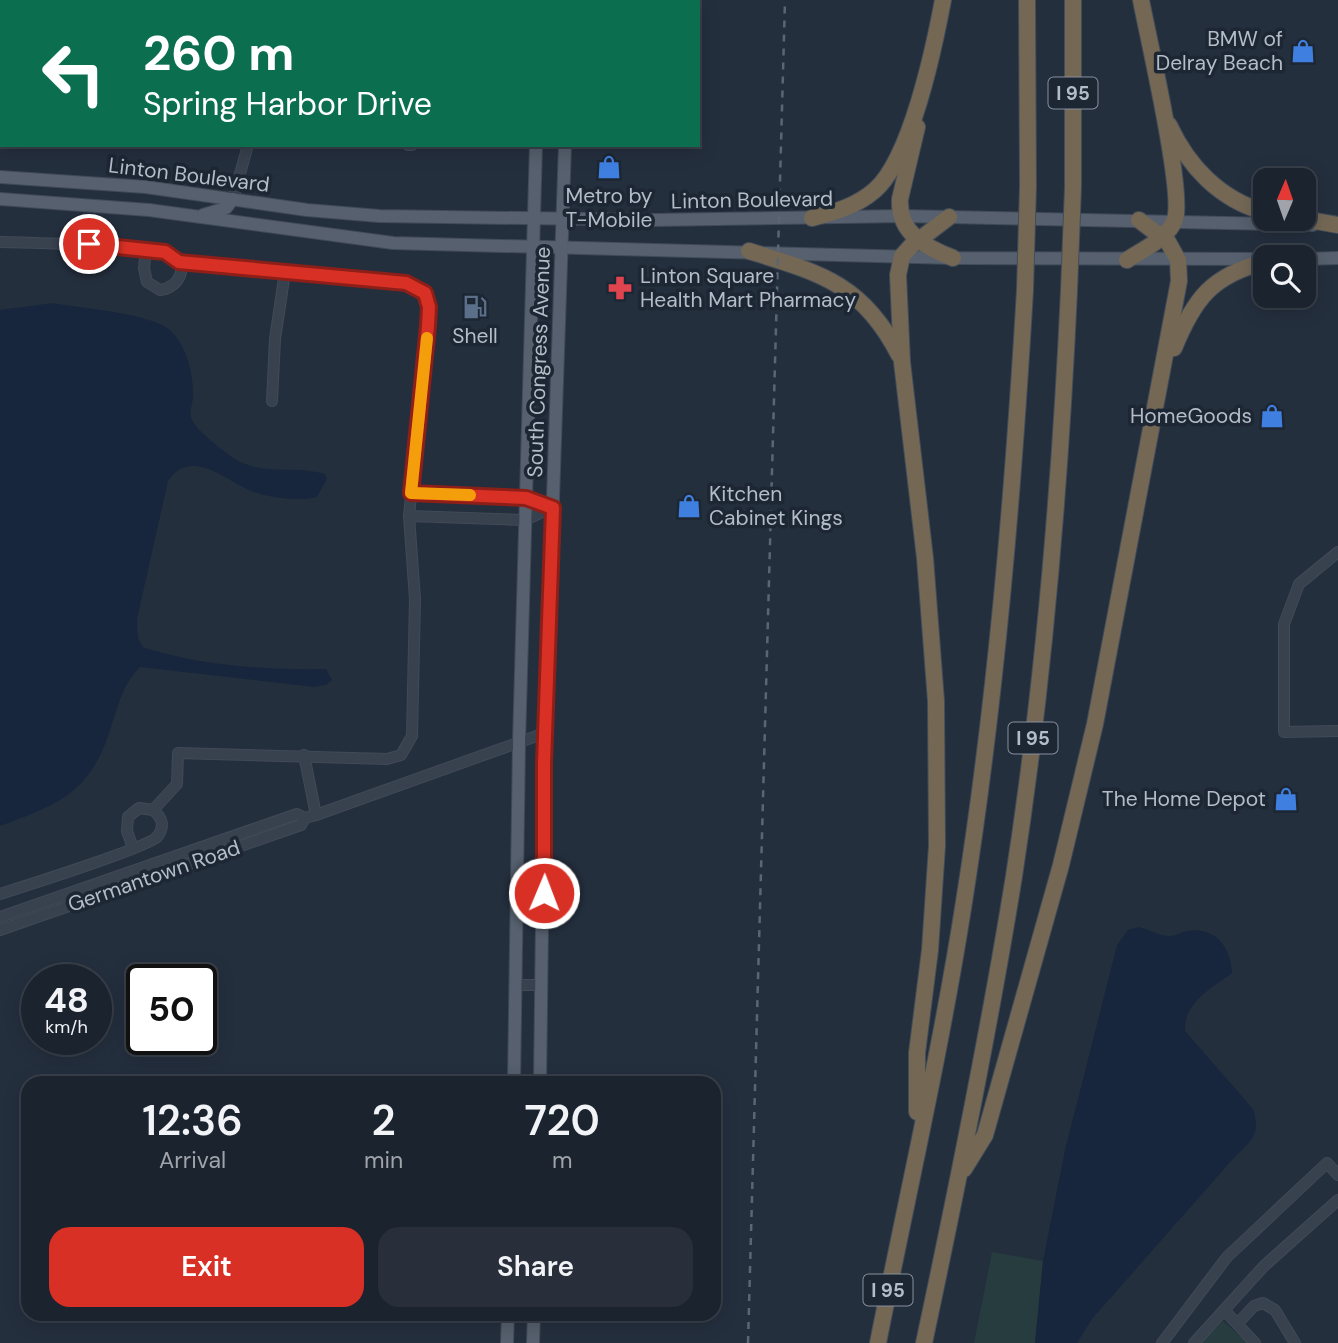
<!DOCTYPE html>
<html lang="en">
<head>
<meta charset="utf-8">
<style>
  :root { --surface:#1b232e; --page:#282f3a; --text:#f1f3f6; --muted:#a0a4aa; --line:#39404a; --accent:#d93025 }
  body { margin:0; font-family:"DM Sans",sans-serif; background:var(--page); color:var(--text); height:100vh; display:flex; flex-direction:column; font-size:26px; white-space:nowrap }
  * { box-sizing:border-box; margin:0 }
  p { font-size:23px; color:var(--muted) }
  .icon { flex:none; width:38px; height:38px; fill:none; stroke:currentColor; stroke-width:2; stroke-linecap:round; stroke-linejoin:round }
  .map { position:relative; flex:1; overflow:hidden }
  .sheet { position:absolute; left:21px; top:1076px; width:700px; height:245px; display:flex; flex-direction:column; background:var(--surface); border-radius:21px; box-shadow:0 4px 18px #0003,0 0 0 2px var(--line) }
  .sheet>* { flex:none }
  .hud { position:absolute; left:0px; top:0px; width:700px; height:147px; box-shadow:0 4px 18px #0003,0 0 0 2px var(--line); background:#0b6e4f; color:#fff; overflow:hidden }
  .needle { width:46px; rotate:2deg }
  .buttons { position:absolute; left:1253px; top:168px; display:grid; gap:14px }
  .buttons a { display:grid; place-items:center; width:63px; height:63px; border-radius:14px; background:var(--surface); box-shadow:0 4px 18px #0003,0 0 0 2px var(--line); font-size:35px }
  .speed { position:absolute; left:21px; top:964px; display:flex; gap:14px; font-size:35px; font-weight:700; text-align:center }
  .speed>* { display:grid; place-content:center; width:91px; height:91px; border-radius:50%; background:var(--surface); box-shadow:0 4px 18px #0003,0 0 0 2px var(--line); line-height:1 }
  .speed small { font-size:18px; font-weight:400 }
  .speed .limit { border:4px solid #111; border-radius:10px; background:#fff; color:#111 }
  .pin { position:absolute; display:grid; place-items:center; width:60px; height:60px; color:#fff; margin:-30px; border:4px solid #fff; border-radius:50%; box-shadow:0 2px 7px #0007 }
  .me { position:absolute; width:77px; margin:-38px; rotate:1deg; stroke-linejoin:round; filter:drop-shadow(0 0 5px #0008) }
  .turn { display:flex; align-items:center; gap:24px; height:147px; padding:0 28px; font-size:32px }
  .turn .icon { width:91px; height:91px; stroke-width:2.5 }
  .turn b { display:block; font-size:49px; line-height:60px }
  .eta { display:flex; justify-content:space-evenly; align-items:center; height:119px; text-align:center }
  .eta b { font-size:42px; font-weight:600; line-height:49px }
  .primary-button { display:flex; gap:14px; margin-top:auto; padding:14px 28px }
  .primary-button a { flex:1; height:80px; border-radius:21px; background:var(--accent); color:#fff; font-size:28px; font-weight:600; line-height:80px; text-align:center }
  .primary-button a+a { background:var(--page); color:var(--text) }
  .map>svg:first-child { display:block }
  .green { fill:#263c3f }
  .water { fill:#17263c }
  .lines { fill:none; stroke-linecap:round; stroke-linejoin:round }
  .minor-casing { stroke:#414a57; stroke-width:12 }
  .major-casing { stroke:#414a57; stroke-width:14 }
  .highway-casing { stroke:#434c59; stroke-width:18 }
  .minor { stroke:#38414e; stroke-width:10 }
  .major { stroke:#56606e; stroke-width:12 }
  .highway { stroke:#746855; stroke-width:16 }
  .rail { stroke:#5a6575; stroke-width:2.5; stroke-dasharray:7 7; stroke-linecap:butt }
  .highway-bridge-casing { stroke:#434c59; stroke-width:18; stroke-linecap:butt }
  .highway-bridge { stroke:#746855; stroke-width:16 }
  .route-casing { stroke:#8d1f18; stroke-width:18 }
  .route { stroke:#d93025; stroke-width:12 }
  .slow { stroke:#f59e0b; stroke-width:12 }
  .labels { text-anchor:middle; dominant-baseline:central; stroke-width:7; stroke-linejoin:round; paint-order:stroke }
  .shield { fill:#1d2633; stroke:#878f9c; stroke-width:2 }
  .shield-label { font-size:19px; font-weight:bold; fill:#b4bcc9 }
  .poi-label { font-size:21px; fill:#b4bcc9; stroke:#1d2633; text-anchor:end }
  .street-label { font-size:21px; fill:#b4bcc9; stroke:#1d2633 }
</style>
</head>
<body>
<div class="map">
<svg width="1338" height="1343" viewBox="0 0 1338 1343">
  <rect width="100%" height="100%" fill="#242f3e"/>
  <g class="green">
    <path d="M992,1252L1043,1261L1035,1343H974Z"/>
    <path d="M1223,1321L1248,1343H1199Z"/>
  </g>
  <g class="water">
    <path d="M53,303C81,308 145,313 167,328C186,341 194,375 193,396C193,403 189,411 191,417C193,428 226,454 237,460C265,476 297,465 325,474L327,479L317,497C298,502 269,498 251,491C225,480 191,447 168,481L137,619L138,638L143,647C201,666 266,670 326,669L332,680L326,685L314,687L140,667C124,683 119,702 112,724C92,791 63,803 0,826V310Z"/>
    <path d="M1139,927C1148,929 1162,937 1171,936C1176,936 1181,932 1187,931C1215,926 1231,947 1232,973C1211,989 1184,1002 1185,1031L1253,1109C1262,1135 1250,1142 1232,1160L1092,1319L1077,1343H1035L1043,1261L1065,1150L1117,945L1128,930Z"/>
  </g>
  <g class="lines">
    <g class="minor-casing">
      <g id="minor">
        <path d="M91,0V2"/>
        <path d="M337,0V2"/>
        <path d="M470,2V0"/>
        <path d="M0,37H2"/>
        <path d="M0,108H2"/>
        <path d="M408,145H412"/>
        <path d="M233,199L248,145"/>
        <path d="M0,242C44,243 88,244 132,248C144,249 159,249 170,253C191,263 180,288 160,290L147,282L144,268L146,249"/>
        <path d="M272,401L275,339L285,272"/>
        <path d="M411,493L526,498L553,507"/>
        <path d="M409,516L525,520L553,507"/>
        <path d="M1338,552L1299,584L1284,624V732L1338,731"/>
        <path d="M304,755L316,815"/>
        <path d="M153,810L177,784L178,753L387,759L401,755L412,736L415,599L409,516L428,326L429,307L425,293L406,283L179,262"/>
        <path d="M0,894C22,887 148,847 157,837C165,827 163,818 153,810L139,808L128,817L127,831L133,848"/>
        <path d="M0,917L297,814L305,818L316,815L545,733"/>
        <path d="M0,930L301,825L305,818"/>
        <path d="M517,985H541"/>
        <path d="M1224,1310L1255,1343"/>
        <path d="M1238,1323L1254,1306L1263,1303L1275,1310L1295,1343"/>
        <path d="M1162,1343L1227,1257L1327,1163L1338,1175"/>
        <path d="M1194,1343L1264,1266L1338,1200"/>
      </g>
    </g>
    <g class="major-casing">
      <g id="major">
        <path d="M543,2V0"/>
        <path d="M571,2V0"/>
        <path d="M0,177L146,187L307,210L379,216L655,220L902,216L1313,225"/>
        <path d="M0,199L149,210L393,243L953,258L1261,259"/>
        <path d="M203,215L226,208L233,199"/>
        <path d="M1304,259L1338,258"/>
        <path d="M514,1083L519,743L536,145"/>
        <path d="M540,1083L544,764L565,145"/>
        <path d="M507,1343L508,1314"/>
        <path d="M533,1343L534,1314"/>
      </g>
    </g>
    <g class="highway-casing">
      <g id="highway">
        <path d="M1027,0L1028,186"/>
        <path d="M1073,0V187"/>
        <path d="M1169,125C1188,166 1220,200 1265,212"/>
        <path d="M917,127L900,199C898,233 925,247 953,258"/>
        <path d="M812,218C835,212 857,206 875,190C911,158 934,48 943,0"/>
        <path d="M1304,219L1338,225"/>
        <path d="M749,251C820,273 863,284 899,355"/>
        <path d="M1127,260C1142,250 1169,238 1175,219C1184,192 1148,37 1141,0"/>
        <path d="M1174,348C1194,299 1212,275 1265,262"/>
        <path d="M917,1112V1053L930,950L937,846L936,701L925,558L902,362L898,275L902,256L911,246L949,217"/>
        <path d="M964,1169L985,1135L1061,865L1095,724L1179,281L1178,260L1168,242L1139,220"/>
        <path d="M878,1343C907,1196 941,1050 964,902C996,699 1013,495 1025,290"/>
        <path d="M924,1343C957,1188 989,1032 1014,876C1044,682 1060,487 1069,291"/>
      </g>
    </g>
    <use href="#minor" class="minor"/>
    <use href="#major" class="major"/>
    <use href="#highway" class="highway"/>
    <path class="rail" d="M748,1343L785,0"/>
    <g class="highway-bridge-casing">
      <g id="highway-bridge">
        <path d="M1025,290L1028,186"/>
        <path d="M1069,291L1073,187"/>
      </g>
    </g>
    <use href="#highway-bridge" class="highway-bridge"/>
  </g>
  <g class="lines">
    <g class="route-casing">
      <path id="route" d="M89,244L165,252L179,262L406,283L425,293L429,307L428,326L411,493L526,498L553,508L544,764V893"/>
    </g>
    <use href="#route" class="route"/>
    <path class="slow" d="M427,338L411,493L470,495"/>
  </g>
  <defs>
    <g id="shop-bare" transform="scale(1.89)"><path d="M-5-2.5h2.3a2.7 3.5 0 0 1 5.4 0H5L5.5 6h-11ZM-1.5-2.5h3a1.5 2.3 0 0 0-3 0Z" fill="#3f7fe0" stroke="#1d2633" stroke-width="2.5" paint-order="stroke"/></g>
    <g id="pharmacy-bare" transform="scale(1.89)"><path d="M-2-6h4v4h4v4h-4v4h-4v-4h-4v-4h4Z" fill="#e0444e" stroke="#1d2633" stroke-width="2.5" paint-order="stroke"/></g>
    <g id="fuel-bare" transform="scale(1.89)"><path d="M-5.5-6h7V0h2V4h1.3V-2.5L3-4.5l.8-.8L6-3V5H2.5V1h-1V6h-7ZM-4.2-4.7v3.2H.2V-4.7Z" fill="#5c6f8a" stroke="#1d2633" stroke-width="2.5" paint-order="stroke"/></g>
  </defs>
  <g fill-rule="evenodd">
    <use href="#shop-bare" x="1303" y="51"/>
    <use href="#shop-bare" x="609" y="167"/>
    <use href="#pharmacy-bare" x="620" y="288"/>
    <use href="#fuel-bare" x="475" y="307"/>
    <use href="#shop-bare" x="1272" y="416"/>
    <use href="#shop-bare" x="689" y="506"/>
    <use href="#shop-bare" x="1286" y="799"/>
  </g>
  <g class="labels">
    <g class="shield">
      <rect x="1048.5" y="77.5" width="49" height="31" rx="5"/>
      <rect x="1008.5" y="722.5" width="49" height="31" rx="5"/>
      <rect x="863.5" y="1274.5" width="49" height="31" rx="5"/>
    </g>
    <g class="shield-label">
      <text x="1073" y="93">I 95</text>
      <text x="1033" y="738">I 95</text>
      <text x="888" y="1290">I 95</text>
    </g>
    <g class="poi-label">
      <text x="1283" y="39">BMW of<tspan x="1283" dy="24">Delray Beach</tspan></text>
      <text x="609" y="196" text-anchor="middle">Metro by<tspan x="609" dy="24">T-Mobile</tspan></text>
      <text x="640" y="276" text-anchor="start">Linton Square<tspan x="640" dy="24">Health Mart Pharmacy</tspan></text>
      <text x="475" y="336" text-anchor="middle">Shell</text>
      <text x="1252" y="416">HomeGoods</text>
      <text x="709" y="494" text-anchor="start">Kitchen<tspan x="709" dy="24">Cabinet Kings</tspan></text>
      <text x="1266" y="799">The Home Depot</text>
    </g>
    <g class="street-label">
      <text transform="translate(189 175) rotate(7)">Linton Boulevard</text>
      <text transform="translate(752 200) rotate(-1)">Linton Boulevard</text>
      <text transform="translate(539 362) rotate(-88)">South Congress Avenue</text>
      <text transform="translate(154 876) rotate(-19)">Germantown Road</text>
    </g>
  </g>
</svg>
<div class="buttons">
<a><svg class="needle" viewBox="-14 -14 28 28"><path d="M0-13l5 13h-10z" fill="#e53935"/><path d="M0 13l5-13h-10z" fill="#a0a4aa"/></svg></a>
<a><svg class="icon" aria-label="search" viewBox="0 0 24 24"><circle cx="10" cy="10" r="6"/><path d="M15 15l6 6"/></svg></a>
</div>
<div class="speed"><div>48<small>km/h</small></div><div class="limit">50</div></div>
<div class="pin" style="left:89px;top:244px;background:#d93025"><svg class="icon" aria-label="arrive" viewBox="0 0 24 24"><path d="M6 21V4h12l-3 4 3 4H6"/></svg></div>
<svg class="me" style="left:544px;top:893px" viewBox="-20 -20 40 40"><circle r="17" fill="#d93025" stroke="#fff" stroke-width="3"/><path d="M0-11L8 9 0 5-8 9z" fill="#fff"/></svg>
<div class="hud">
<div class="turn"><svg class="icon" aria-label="left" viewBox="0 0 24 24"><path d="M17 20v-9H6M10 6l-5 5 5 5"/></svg><div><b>260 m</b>Spring Harbor Drive</div></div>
</div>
<section class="sheet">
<div class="eta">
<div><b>12:36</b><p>Arrival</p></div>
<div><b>2</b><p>min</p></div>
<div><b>720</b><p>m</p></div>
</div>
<div class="primary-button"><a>Exit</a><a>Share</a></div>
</section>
</div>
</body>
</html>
